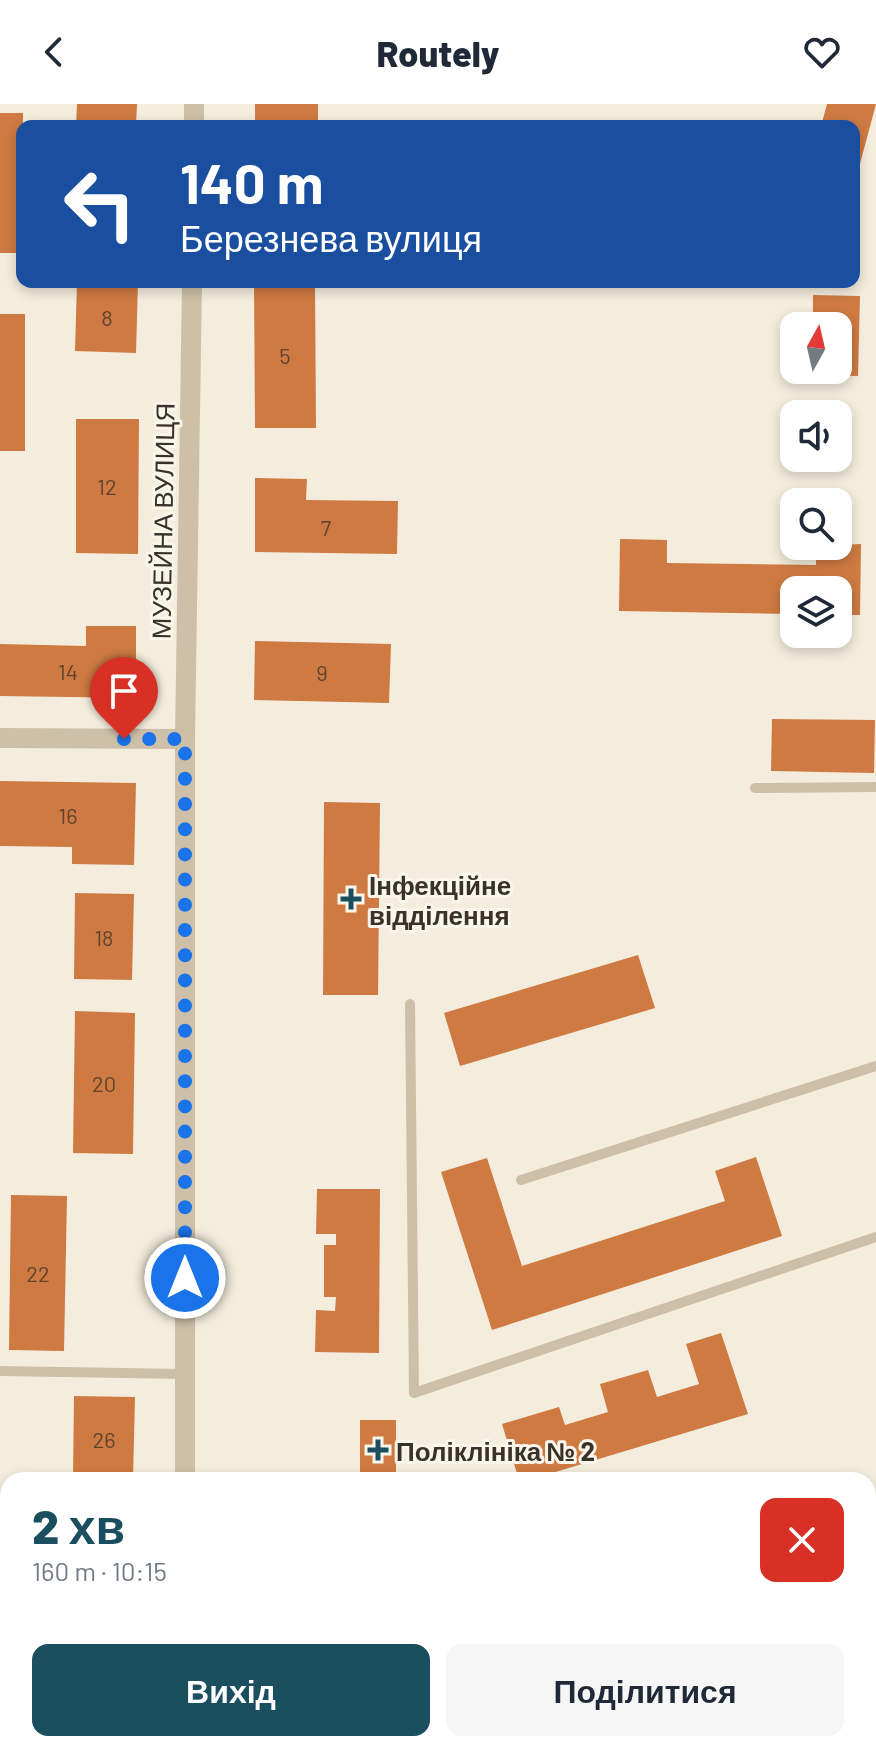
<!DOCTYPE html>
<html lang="uk">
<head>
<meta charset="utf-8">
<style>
  :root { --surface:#fff; --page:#f6f6f7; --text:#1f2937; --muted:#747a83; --accent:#1b4f5f }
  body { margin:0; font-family:Barlow,sans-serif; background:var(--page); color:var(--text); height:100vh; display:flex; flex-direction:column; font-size:30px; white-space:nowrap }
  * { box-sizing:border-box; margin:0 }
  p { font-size:26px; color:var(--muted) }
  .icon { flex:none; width:44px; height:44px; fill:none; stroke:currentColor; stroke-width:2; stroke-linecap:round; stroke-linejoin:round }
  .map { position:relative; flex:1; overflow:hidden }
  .side { position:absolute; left:0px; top:1368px; width:876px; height:280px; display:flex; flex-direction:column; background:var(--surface); border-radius:24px 24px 0 0; box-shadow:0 4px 12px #0003 }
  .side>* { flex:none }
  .banner { position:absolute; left:16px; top:16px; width:844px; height:168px; border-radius:16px; box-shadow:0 4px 12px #0003; background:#1a4fa0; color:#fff; overflow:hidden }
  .needle { width:52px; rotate:8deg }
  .fabs { position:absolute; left:780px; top:208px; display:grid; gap:16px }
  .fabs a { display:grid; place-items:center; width:72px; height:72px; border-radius:16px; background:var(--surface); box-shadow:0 4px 12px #0003; font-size:40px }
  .pin { position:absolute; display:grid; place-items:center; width:68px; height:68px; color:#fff; margin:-82px -34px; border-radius:50% 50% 50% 0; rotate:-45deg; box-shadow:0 0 8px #0007 }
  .pin .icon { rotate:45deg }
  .me { position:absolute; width:88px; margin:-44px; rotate:0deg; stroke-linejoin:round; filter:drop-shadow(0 0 6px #0008) }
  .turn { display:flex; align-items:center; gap:28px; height:168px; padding:0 32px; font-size:36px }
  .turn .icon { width:104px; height:104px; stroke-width:2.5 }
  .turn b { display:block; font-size:56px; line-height:68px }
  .round { display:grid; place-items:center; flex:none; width:84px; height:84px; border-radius:16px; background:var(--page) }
  .overview { display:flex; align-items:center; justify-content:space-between; height:136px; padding:0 32px }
  h1 { font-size:48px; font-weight:800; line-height:60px; color:var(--accent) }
  .button { display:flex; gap:16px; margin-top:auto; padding:16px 32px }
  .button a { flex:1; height:92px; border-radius:16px; background:var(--accent); color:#fff; font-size:32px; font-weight:800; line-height:92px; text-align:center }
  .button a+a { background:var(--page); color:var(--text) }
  header { display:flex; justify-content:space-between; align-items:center; height:104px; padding:0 32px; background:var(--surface); font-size:36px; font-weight:800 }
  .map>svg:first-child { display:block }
  .building { fill:#ce7a42 }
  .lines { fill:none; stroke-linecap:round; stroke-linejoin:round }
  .service { stroke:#cebfa8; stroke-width:10 }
  .tertiary { stroke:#cebfa8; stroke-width:20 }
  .route { stroke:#1a73e8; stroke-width:14; stroke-dasharray:0 25.2 }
  .poi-dot { fill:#1b4f5f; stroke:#fbf6ea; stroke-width:3 }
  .labels { text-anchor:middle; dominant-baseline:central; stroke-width:6; stroke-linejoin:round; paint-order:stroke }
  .number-label { font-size:22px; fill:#5f432f }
  .street-label { font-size:26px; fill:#3a3129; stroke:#fbf6ea }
  .poi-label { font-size:26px; font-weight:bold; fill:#3a3129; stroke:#fbf6ea; text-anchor:start }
</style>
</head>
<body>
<header><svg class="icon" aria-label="back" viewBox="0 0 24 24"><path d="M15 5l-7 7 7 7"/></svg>Routely<svg class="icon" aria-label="heart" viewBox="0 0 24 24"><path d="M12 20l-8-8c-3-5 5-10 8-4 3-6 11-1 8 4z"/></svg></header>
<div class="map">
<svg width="876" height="1648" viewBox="0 0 876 1648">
  <rect width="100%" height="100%" fill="#f4eddd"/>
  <g class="building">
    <path d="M77,0H137L136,22H76Z"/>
    <rect x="255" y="0" width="63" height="22"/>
    <path d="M827,0H876L857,71L854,70V22H821Z"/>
    <path d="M0,9H23L22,149H0Z"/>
    <path d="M77,178H138L136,249L75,247Z"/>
    <path d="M254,178H315L316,324H255Z"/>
    <path d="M813,191L860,192L858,272L812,271V266H838V222H813Z"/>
    <rect x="0" y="210" width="25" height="137"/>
    <path d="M76,315H139L138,450L76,449Z"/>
    <path d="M255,374L307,375L306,396L398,397L397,450L255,448Z"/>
    <path d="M620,435L667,436V459L816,461V442L861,440L860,511H838V486H794V510L619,507Z"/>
    <path d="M86,522H136V594L0,592V540L86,542Z"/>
    <path d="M255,537L391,540L389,599L254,596Z"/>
    <path d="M772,615L875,616L874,669L771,667Z"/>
    <path d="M0,677L136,679L134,761L72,760V743L0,742Z"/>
    <path d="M324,698L380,699L378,891H323Z"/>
    <path d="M75,789L134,790L132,876L74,875Z"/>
    <path d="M638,851L655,904L460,962L444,909Z"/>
    <path d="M75,907L135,909L133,1050L73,1049Z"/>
    <path d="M756,1053L782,1132L492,1226L441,1068L487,1054L522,1162L725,1097L715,1067Z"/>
    <path d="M317,1085H380L379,1249L315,1248L316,1206L335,1207L336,1193H324V1141H336V1130H316Z"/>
    <path d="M11,1091L67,1092L64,1247L9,1246Z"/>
    <path d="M721,1229L748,1310L529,1376H519L502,1320L559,1303L565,1321L608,1308L600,1280L648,1266L657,1293L699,1280L686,1240Z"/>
    <path d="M74,1292L135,1293L133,1376H73Z"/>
    <rect x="360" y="1316" width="36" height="60"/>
    <path d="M0,1565L8,1566V1618H0Z"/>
  </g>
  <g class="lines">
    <g class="service">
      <path d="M755,684L876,683"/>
      <path d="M410,900L414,1289L876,1133"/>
      <path d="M521,1076L876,962"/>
      <path d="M0,1267L185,1270"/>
    </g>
    <g class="tertiary">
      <path d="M194,22V0"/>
      <path d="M0,634L185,635"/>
      <path d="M185,1376V635L192,178"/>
      <path d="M185,1648V1640"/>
    </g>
  </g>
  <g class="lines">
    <path class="route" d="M124,635H185V1174"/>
  </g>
  <g class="poi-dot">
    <path d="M347 783h8v8h8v8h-8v8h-8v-8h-8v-8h8z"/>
    <path d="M374 1334h8v8h8v8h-8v8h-8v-8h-8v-8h8z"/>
  </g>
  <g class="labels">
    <g class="number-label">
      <text x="107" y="213">8</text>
      <text x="285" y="251">5</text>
      <text x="107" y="382">12</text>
      <text x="326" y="423">7</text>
      <text x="68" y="567">14</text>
      <text x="322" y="568">9</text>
      <text x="68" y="711">16</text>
      <text x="104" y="833">18</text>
      <text x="104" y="979">20</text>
      <text x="38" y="1169">22</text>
      <text x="104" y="1335">26</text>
    </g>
    <g class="street-label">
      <text transform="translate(162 417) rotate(-89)">МУЗЕЙНА ВУЛИЦЯ</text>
    </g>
    <g class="poi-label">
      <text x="369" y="780">Інфекційне<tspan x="369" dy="30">відділення</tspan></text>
      <text x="396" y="1346">Поліклініка № 2</text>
    </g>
  </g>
</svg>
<div class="fabs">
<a><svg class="needle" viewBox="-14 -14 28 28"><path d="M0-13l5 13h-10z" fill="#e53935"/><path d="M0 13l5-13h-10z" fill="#747a83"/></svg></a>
<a><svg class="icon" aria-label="sound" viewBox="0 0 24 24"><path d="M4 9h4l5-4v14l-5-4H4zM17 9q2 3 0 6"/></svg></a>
<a><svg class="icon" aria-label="search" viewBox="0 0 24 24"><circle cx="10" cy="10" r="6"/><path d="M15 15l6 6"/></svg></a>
<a><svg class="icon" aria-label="layers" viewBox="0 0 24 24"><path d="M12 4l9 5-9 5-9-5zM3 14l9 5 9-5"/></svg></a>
</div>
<div class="pin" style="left:124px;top:635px;background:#d93025"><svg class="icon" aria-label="arrive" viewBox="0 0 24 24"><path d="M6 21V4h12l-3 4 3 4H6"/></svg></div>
<svg class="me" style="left:185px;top:1174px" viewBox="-20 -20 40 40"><circle r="17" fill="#1a73e8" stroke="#fff" stroke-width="3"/><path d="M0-11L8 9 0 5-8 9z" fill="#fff"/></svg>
<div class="banner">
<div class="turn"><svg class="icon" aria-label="left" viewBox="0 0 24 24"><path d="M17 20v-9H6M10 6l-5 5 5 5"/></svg><div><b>140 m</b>Березнева вулиця</div></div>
</div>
<section class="side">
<div class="overview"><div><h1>2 хв</h1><p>160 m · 10:15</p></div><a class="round" style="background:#d93025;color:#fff"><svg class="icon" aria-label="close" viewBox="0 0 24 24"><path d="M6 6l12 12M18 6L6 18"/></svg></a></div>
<div class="button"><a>Вихід</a><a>Поділитися</a></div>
</section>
</div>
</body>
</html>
